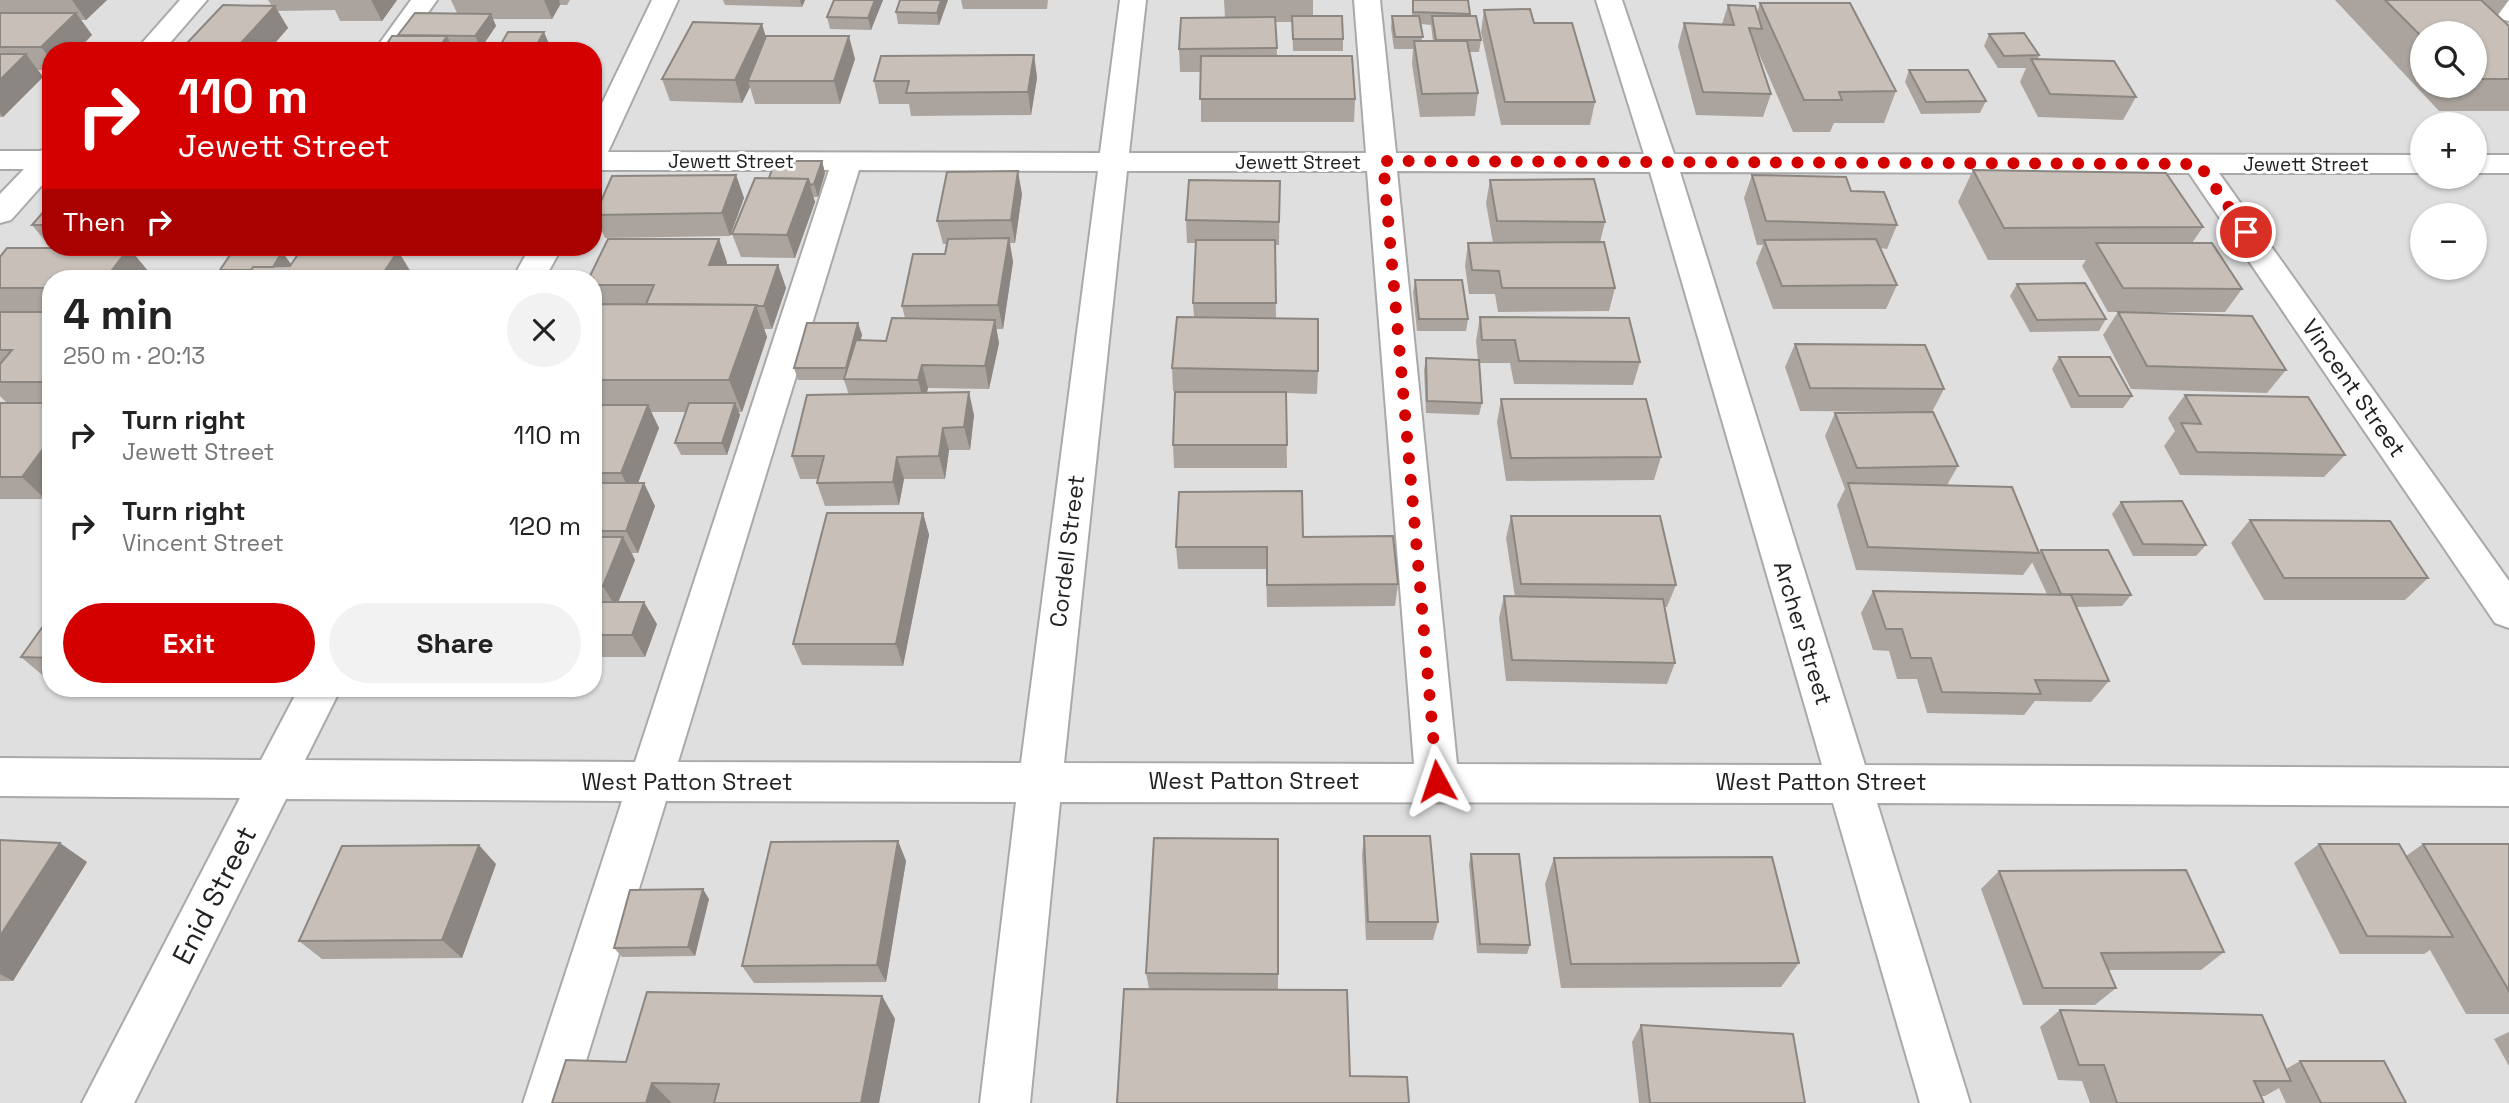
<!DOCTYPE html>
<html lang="en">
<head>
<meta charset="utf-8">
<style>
  :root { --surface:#fff; --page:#f2f2f2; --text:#222; --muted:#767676; --accent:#d40000 }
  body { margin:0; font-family:"Space Grotesk",sans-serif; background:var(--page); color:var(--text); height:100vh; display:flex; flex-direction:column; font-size:26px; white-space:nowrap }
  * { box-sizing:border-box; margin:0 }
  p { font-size:23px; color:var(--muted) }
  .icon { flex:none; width:38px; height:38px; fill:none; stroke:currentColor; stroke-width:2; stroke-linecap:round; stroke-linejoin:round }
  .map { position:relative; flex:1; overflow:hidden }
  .sheet { position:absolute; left:42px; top:270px; width:560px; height:427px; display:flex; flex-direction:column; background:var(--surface); border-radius:28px; box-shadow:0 2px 5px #0004 }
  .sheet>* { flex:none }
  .top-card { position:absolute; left:42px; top:42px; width:560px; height:214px; border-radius:28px; box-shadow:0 2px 5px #0004; background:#d40000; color:#fff; overflow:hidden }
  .fabs { position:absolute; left:2410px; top:21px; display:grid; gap:14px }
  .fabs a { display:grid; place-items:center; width:77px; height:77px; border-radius:50%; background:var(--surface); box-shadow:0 2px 5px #0004; font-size:35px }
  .pin { position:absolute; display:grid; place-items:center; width:60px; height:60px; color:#fff; margin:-30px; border:4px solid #fff; border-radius:50%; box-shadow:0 2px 7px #0007 }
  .me { position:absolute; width:77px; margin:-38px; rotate:355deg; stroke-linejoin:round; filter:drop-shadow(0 0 5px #0008) }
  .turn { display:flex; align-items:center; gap:24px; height:147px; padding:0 21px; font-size:32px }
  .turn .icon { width:91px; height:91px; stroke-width:2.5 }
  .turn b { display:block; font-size:49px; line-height:60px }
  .then { display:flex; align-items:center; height:66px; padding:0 21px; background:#0003; gap:14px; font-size:26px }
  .round { display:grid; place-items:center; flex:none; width:74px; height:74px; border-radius:37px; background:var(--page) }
  .overview { display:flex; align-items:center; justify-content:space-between; height:119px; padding:0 21px }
  h1 { font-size:42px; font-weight:600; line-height:52px }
  .cta { display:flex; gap:14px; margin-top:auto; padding:14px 21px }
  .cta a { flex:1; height:80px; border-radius:42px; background:var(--accent); color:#fff; font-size:28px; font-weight:600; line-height:80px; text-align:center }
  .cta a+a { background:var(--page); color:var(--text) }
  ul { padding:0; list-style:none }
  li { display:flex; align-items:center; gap:21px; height:91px; padding:0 21px }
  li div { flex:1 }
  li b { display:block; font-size:26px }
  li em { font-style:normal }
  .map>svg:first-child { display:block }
  .residential { fill:#e0dfdf; fill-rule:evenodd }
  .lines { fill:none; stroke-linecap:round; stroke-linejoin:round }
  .minor-casing { stroke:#a9a9a9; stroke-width:4 }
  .minor { fill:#fff; fill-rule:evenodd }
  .wall { fill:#aba49e; fill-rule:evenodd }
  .shaded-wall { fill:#8b8681 }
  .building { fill:#c7bfb8; stroke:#8b8681; stroke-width:2 }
  .route { stroke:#d40000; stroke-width:12; stroke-dasharray:0 21.6 }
  .labels { text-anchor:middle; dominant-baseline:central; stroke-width:6; stroke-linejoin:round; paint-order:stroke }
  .far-street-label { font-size:19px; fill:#222; stroke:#fff }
  .street-label { font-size:23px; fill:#222; stroke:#fff }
  .near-street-label { font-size:28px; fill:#222; stroke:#fff }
</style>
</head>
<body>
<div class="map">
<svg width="2509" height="1103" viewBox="0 0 2509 1103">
  <rect width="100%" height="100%" fill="#f2efe9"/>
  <path class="residential" d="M0,0H2509V1103H0ZM2422,33H2474V86H2422ZM51,51H593V247H51ZM2422,124H2474V177H2422ZM2422,215H2474V268H2422ZM51,278H593V688H51Z"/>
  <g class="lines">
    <g class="minor-casing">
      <g id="minor">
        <path d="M180,0H207L163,51H135Z"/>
        <path d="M411,0H437L401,51H374Z"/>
        <path d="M652,0H678L608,152L1100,153L1120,0H1146L1129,153H1366L1354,0H1380L1396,153L1644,154L1596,0H1622L1674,154L2422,155V173H2219L2509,581V628L2495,623L2189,173L1680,172L1865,765L2509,768V806L1877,803L1970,1103H1920L1833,803L1060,802L1030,1103H980L1016,802L666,801L573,1103H523L622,801L286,799L134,1103H82L240,798L0,796V758L261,760L299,688H341L305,760L635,762L829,170H593V122ZM859,170L1098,171L1021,763L678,762ZM1127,171H1367L1414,764L1064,763ZM1397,171L1650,172L1822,765L1457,764Z"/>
        <path d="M2481,0H2509V21L2500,19Z"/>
        <path d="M51,148V175L11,220L0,223V194L24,169H0V151H40Z"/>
        <rect x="2474" y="155" width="35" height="18"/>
        <path d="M530,247H562L545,278H513Z"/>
      </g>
    </g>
    <use href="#minor" class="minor"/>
  </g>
  <g class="wall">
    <path d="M0,0H107L86,20H81L92,35L51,51V70H38L43,77L3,117H0Z"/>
    <path d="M268,0H397L382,21H340L335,10L277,11L288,28L271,48H320L322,51H192L187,43L272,6Z"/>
    <path d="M451,0H570L567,5H560L552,19H493L496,26L481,48H453L399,36L398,35L457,13Z"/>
    <path d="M723,0H805L802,7L725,5Z"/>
    <path d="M834,0H883L871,30L830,29L827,17Z"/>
    <path d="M948,0L939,25L898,24L896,12Z"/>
    <path d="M961,0H1048L1047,9H963Z"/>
    <path d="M1224,0H1313V16L1343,39V51H1293L1292,22H1276L1277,56L1355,99L1354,122H1201V72H1180L1179,49L1225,18Z"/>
    <path d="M1412,0H1468L1469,16L1481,40L1479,52H1470L1478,93L1475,116L1420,117L1412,64L1413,49H1394L1391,28L1392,16H1412ZM1421,24L1431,25L1433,41H1422Z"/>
    <path d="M2335,0H2509L2498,15L2509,26V111H2439ZM2422,33H2474V86H2422Z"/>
    <path d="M1760,3L1896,91L1884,123H1834L1830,132H1793L1756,47L1771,94L1763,117L1696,115L1678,46L1684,23L1722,24L1728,5L1757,13Z"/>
    <path d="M1484,10L1534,23L1595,102L1590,125H1501L1481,32Z"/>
    <path d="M1989,34L2039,55L2038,59L2136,97L2123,120L2038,117L2020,82L2026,68H1998L1984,46Z"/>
    <path d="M766,36L855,59L840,104H755L750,87L742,103L670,101L662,79Z"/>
    <path d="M1034,55L1037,78L1031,115L911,116L909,104H879L874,81Z"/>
    <path d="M1909,70L1986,101L1980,113L1921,114L1905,82Z"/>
    <path d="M822,161L825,173L818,197H813L815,202L795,258L741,257L732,234L769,178Z"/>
    <path d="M1973,170L2203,227L2192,243L2242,289L2225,312H2108L2082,266L2086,260H1988L1958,202Z"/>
    <path d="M736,175L744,198L730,236L605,238L595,215Z"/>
    <path d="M1752,175L1851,191L1897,225L1887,249L1880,248L1897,285L1886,309H1773L1756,263L1763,245H1757L1744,198Z"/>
    <path d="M1490,180L1605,222L1600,242L1615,288L1609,311L1498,312L1495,294H1469L1465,266L1468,243H1493L1486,203Z"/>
    <path d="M1280,181L1279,245H1275L1276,318L1318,371L1317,394L1286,393L1287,468H1174L1173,445L1201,392L1173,391L1172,368L1194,317L1193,303L1196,243H1187L1186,220Z"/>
    <path d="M1022,194L1015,243H1010L1013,262L1003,329H996L999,343L989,389L928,388L927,393L974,415L970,450H949L945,479H904L899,505L825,506L817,483L818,479H800L792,456L849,395L844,380H798L794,368L858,323L862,335L860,340L886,341L905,318L902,306L945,254L947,244H943L937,221Z"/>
    <path d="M51,203V247H150L149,248H97H129L148,271L142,278H51V311L0,312V257L51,248L32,225Z"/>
    <path d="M398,251L412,274L409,278H226L220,270L282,252L291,264L289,266Z"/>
    <path d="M727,262V265H778L786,288L772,329H764L767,337L742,412H739L740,415L727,455H681L675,443L686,412H651L659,428L638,483L655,506L638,553H632L635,560L618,602L657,624L645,657H593V304H595L593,299V278Z"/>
    <path d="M1415,280L1468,319L1466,331H1417L1413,292Z"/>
    <path d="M2017,284L2106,319L2099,331L2030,332L2010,296Z"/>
    <path d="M0,312H51V491L45,499H0V403H7L0,396Z"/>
    <path d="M2118,312L2286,370L2267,393L2131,389L2103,335Z"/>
    <path d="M1480,317L1640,362L1633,385L1514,384L1510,363H1479L1482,403L1479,415L1426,413L1424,370L1426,358L1478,360L1476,341Z"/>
    <path d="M1795,344L1944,389L1932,412L1800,411L1785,367Z"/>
    <path d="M2059,357L2132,396L2123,408H2071L2052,369Z"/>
    <path d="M2185,395L2345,455L2324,477L2180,475L2164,446L2175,431L2168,418Z"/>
    <path d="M1501,399L1661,457L1654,480L1506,481L1497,422Z"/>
    <path d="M1835,413L1958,466L1947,485L2039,553L2023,575L1856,570L1837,505L1845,489L1825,436Z"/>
    <path d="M2121,502L2206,545L2196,556H2133L2112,514Z"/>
    <path d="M923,513L929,535L903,666L802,665L793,644Z"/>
    <path d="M1511,516L1676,585L1667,607H1664L1675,663L1667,684L1506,681L1499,618L1504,596L1515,597L1506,538Z"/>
    <path d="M2250,520L2428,578L2405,600H2264L2231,543Z"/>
    <path d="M1303,537L1398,584L1395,606L1267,607L1266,569H1178L1176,547Z"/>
    <path d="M2041,550L2131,595L2122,606L2077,607L2109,681L2091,702L2035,701L2024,715L1927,713L1917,679H1897L1889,651L1873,650L1861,613L1873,591L2047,594L2032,562Z"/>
    <path d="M51,615V679H47L21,657Z"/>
    <path d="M409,688H545L544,691H411Z"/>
    <path d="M1364,836L1438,922L1433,940H1366L1362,855Z"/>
    <path d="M0,840L87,862L13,981H0Z"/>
    <path d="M898,841L906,861L886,982L754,983L742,966Z"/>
    <path d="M2319,844L2406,856L2423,844H2509V1014H2466L2430,950L2424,954H2340L2294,863Z"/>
    <path d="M1471,854L1530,945L1527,954L1477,953L1469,864Z"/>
    <path d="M1554,858L1799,963L1781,987L1561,988L1545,884Z"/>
    <path d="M496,864L462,958L322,959L299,941Z"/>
    <path d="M1999,871L2224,952L2201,970H2109L2116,988L2095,1005H2023L1981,889Z"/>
    <path d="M709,899L695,956L622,957L614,948Z"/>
    <path d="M1146,973L1278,974V990L1350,1076L1149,989Z"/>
    <path d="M882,996L895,1019L879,1103H552L626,1062Z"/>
    <path d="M2060,1010L2286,1069L2300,1061L2406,1103H2286L2279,1088L2265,1096H2261L2264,1103H2090L2082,1081L2058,1080L2040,1027Z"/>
    <path d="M1641,1025L1805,1103H1639L1632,1042Z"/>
    <path d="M2509,1032V1066L2494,1039Z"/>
  </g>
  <g class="shaded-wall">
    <path d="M72,0H107L86,20Z"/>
    <path d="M371,0H397L382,21Z"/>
    <path d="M544,0H559L560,5L552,19Z"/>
    <path d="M800,0H805L802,7Z"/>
    <path d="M875,0H883L871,30L868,18Z"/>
    <path d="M941,0H948L939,25L937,13Z"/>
    <path d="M275,6L288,28L268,51H245L240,44Z"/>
    <path d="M76,13L92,35L77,51H51V60L41,47Z"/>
    <path d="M491,14L496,26L481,48L475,36Z"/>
    <path d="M762,24L769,47L748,81L750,87L742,103L735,80Z"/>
    <path d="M544,32L552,51H533Z"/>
    <path d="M447,36L454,51H437Z"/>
    <path d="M849,36L855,59L840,104L834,81Z"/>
    <path d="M26,54L43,77L3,117L0,113V80Z"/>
    <path d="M1034,55L1037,78L1031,115L1028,92Z"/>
    <path d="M822,161L825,173L818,197L814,184Z"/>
    <path d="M1018,171L1022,194L1015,243L1011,220Z"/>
    <path d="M736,175L744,198L730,236L722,213Z"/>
    <path d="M808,179L815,202L795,258L787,235Z"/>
    <path d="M1009,238L1013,262L1003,329L998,305Z"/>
    <path d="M719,239L727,262L718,288L709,265Z"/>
    <path d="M129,248L148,271L142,278H106Z"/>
    <path d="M398,251L412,274L409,278H380Z"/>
    <path d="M282,252L291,264L281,278L271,269Z"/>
    <path d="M778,265L786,288L772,329L764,306Z"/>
    <path d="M756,305L767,337L742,412L729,380Z"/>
    <path d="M995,320L999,343L989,389L985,366Z"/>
    <path d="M858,323L862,335L850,380L846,368Z"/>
    <path d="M922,365L928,388L924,403L918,380Z"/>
    <path d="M51,377V386L47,382Z"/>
    <path d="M969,392L974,415L970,450L964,427Z"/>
    <path d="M735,403L740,415L727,455L722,443Z"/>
    <path d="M648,405L659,428L633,496L621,473Z"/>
    <path d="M943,428L949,450L945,479L939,456Z"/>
    <path d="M51,438V491L45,499L22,477Z"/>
    <path d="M897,457L904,479L899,505L893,482Z"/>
    <path d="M644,483L655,506L638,553L626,531Z"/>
    <path d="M923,513L929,535L903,666L896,644Z"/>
    <path d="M623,537L635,560L616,608L603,586Z"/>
    <path d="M644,602L657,624L645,657L632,635Z"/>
    <path d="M898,841L906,861L886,982L877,965Z"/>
    <path d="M60,843L87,862L13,981L0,974V936Z"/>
    <path d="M479,845L496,864L462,958L442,940Z"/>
    <path d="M703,889L709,899L695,956L688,947Z"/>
    <path d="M882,996L895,1019L879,1103H861Z"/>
    <path d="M652,1083L672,1103H646Z"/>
  </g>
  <g class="building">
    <path d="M834,0H875L868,18L827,17Z"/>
    <path d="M900,0H941L937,13L896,12Z"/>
    <path d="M1413,0H1468L1470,14L1413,12Z"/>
    <path d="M2385,0H2481L2509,26V79H2474V33H2422V37Z"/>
    <path d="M1760,3H1850L1896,91L1839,92L1842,100H1804Z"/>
    <path d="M223,5L275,6L240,44L187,43Z"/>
    <path d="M1728,5L1755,6L1762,29L1749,28L1771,94L1703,92L1684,23L1734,25Z"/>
    <path d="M1530,9L1534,23H1572L1595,102H1505L1484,10Z"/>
    <path d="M0,13H76L41,47H0Z"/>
    <path d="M415,13L491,14L475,36L398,35Z"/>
    <path d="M1292,16H1342L1343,39H1293Z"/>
    <path d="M1392,16H1419L1423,37H1395Z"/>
    <path d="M1432,16H1476L1481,40H1436Z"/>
    <path d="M1275,17L1277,48L1179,49L1181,18Z"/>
    <path d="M693,22L762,24L735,80L662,79Z"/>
    <path d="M508,32H544L533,51H497Z"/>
    <path d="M2024,33L2039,55L2004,56L1989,34Z"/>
    <path d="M392,36H447L437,51H382Z"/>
    <path d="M766,36H849L834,81H748Z"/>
    <path d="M1414,41H1467L1478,93L1422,94Z"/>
    <path d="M257,48H320L317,51H255Z"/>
    <path d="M0,54H26L0,80Z"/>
    <path d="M1034,55L1028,92L906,93L909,81H874L881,56Z"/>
    <path d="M1201,56H1352L1355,99H1200Z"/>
    <path d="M2031,59L2114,61L2136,97L2050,94Z"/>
    <path d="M1909,70H1968L1986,101L1926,102Z"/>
    <path d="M775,161H822L814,184L810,185L808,179L769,178Z"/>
    <path d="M1973,170L2166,173L2203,227L2004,228Z"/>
    <path d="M1018,171L1011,220L937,221L947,172Z"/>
    <path d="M736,175L722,213L595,215L612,176Z"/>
    <path d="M1752,175L1846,177L1851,191L1884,192L1897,225L1766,221Z"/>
    <path d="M755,178L808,179L787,235L732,234Z"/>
    <path d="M1594,179L1605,222L1497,221L1490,180Z"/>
    <path d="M1189,180L1280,181L1279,222L1186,220Z"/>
    <path d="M51,203V225H32Z"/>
    <path d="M1009,238L998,305L902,306L913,254H945L948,239Z"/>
    <path d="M608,239H719L709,265H778L764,306H755L756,305L646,304L654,285H593V278H589Z"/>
    <path d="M1876,239L1897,285L1782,286L1764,240Z"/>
    <path d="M1196,240H1275L1276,303H1193Z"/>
    <path d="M1604,242L1615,288H1502L1499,271L1472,270L1468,243Z"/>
    <path d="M2096,243H2212L2242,289L2123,288Z"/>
    <path d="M7,248H129L106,278H51V288H0V257Z"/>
    <path d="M301,250L398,251L380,278H245L253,267L290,266Z"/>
    <path d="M232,252H282L273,267H253L251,270H220Z"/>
    <path d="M1415,280H1462L1468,319H1419Z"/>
    <path d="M2085,283L2106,319L2037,320L2017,284Z"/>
    <path d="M593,304L756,305L729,380H593Z"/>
    <path d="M0,312H51V377L47,382H0V364L12,350H0Z"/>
    <path d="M2118,312L2252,316L2286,370L2147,366Z"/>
    <path d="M1177,317L1318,319V371L1172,368Z"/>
    <path d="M1480,317L1629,318L1640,362L1519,361L1515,340H1482Z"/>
    <path d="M892,318L995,320L985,366L922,365L918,380L844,379L856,340L886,341Z"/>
    <path d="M807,323H858L846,368H794Z"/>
    <path d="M1795,344L1925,345L1944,389L1810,388Z"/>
    <path d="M2059,357H2110L2132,396H2079Z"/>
    <path d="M1426,358L1479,360L1482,403L1427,401Z"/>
    <path d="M969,392L964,427L943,428L939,456L897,457L893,482L817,483L824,456H792L807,395Z"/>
    <path d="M1175,392H1286L1287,445H1173Z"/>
    <path d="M2185,395L2308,397L2345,455L2197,452L2181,423L2201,424Z"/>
    <path d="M1501,399H1646L1661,457L1511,458Z"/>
    <path d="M0,403H51V438L22,477H0Z"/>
    <path d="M689,403H735L722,443H675Z"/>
    <path d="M593,405H648L621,473H593Z"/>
    <path d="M1933,412L1958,466L1857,468L1835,413Z"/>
    <path d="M593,483H644L626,531H593Z"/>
    <path d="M1848,483L2012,487L2039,553L1868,547Z"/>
    <path d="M1302,491L1303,537L1393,536L1398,584L1267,585V547H1176L1179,492Z"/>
    <path d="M2182,501L2206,545L2143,544L2121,502Z"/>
    <path d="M827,513H923L896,644H793Z"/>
    <path d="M1511,516H1660L1676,585L1521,584Z"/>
    <path d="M2250,520L2390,521L2428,578H2284Z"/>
    <path d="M593,537H623L603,586H593Z"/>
    <path d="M2041,550H2108L2131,595L2061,594Z"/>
    <path d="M1873,591L2071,595L2109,681L2035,680L2041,694L1942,692L1931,658H1911L1902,629H1886Z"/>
    <path d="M1504,596L1663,599L1675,663L1512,660Z"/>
    <path d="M593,602H644L632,635H593Z"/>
    <path d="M51,615V658L21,657Z"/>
    <path d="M1364,836H1430L1438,922H1368Z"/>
    <path d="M1154,838L1278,839V974L1146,973Z"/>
    <path d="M0,840L60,843L0,936Z"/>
    <path d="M898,841L877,965L742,966L771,842Z"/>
    <path d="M2319,844H2399L2453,937L2367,936Z"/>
    <path d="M2423,844H2509V991Z"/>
    <path d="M479,845L442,940L299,941L342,846Z"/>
    <path d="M1471,854H1519L1530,945L1480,944Z"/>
    <path d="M1772,857L1799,963L1571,964L1554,858Z"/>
    <path d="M2186,870L2224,952L2101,953L2116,988H2043L1999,871Z"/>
    <path d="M703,889L688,947L614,948L630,890Z"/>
    <path d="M1124,989L1347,990L1350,1076L1407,1077L1409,1103H1117Z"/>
    <path d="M647,992L882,996L861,1103H714L719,1084L652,1083L646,1103H552L566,1060L626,1062Z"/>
    <path d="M2060,1010L2262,1015L2291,1081H2254L2264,1103H2117L2104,1065H2079Z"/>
    <path d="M1641,1025L1793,1034L1805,1103H1650Z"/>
    <path d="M2300,1061H2384L2406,1103H2321Z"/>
  </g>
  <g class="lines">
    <path class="route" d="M1437,781L1383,161L2199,164L2246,232"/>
  </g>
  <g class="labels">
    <g class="far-street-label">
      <text x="731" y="161">Jewett Street</text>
      <text x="1298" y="162">Jewett Street</text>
      <text x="2306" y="164">Jewett Street</text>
    </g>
    <g class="street-label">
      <text transform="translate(2354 388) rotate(55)">Vincent Street</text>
      <text transform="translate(1067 551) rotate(-83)">Cordell Street</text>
      <text transform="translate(1803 633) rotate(73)">Archer Street</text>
      <text x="1254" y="781">West Patton Street</text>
      <text x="687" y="782">West Patton Street</text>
      <text x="1821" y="782">West Patton Street</text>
    </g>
    <g class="near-street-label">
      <text transform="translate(214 895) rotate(-63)">Enid Street</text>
    </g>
  </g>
</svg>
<div class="fabs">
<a><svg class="icon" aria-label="search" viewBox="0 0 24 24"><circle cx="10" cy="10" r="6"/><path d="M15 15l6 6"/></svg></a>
<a>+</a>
<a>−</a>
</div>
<div class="pin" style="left:2246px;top:232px;background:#d93025"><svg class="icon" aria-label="arrive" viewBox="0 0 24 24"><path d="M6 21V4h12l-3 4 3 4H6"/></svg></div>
<svg class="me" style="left:1437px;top:781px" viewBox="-20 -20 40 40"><path d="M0-17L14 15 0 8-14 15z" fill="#d40000" stroke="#fff" stroke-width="4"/></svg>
<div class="top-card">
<div class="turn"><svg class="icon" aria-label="right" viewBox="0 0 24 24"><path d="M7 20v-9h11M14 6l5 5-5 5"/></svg><div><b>110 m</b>Jewett Street</div></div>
<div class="then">Then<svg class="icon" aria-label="right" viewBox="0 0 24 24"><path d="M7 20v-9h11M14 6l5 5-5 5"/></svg></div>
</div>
<section class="sheet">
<div class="overview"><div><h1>4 min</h1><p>250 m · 20:13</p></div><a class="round"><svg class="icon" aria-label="close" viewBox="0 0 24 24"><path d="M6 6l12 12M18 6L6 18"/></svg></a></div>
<ul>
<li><svg class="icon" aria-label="right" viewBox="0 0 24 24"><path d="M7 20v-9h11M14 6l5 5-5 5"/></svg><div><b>Turn right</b><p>Jewett Street</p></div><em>110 m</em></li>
<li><svg class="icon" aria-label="right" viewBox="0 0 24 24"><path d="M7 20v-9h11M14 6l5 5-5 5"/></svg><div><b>Turn right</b><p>Vincent Street</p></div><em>120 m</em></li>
</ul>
<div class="cta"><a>Exit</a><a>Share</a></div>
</section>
</div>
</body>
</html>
